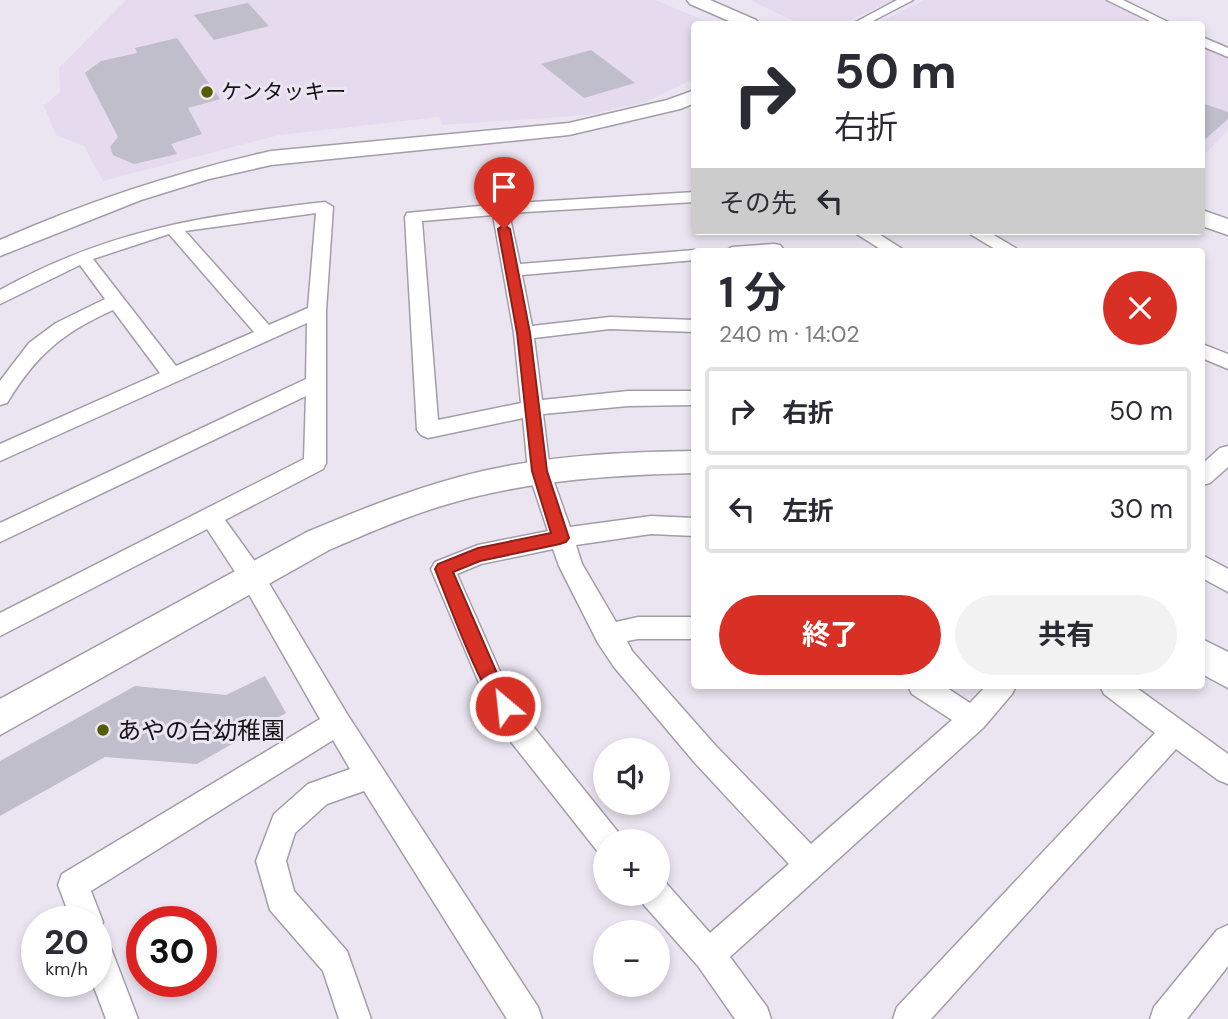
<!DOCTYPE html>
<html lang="ja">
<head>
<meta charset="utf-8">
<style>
  :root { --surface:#fff; --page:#f2f2f3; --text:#2b2b33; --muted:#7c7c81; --line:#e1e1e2; --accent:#d93025 }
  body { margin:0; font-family:"DM Sans","Noto Sans JP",sans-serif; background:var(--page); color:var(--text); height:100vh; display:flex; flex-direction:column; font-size:26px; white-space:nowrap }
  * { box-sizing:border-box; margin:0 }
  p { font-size:23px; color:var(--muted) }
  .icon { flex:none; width:38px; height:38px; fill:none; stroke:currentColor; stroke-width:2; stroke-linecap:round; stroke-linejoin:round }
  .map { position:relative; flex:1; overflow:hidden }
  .panel { position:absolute; left:691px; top:248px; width:514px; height:441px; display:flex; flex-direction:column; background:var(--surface); border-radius:7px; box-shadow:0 4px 10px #0003 }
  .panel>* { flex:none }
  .banner { position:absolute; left:691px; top:21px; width:514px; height:214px; border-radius:7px; box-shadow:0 4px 10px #0003; background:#fff; color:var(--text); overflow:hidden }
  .tools { position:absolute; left:593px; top:738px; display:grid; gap:14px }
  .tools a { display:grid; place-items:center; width:77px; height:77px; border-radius:50%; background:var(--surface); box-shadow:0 4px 10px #0003; font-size:35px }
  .speed { position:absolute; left:21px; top:906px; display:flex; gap:14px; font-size:35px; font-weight:700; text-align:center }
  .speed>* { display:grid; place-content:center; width:91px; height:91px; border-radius:50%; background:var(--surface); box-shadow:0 4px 10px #0003; line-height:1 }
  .speed small { font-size:18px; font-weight:400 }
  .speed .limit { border:10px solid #d22; background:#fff; color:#111 }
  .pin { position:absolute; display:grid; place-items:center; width:60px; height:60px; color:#fff; margin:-72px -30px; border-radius:50% 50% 50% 0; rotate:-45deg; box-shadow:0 0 7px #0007 }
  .pin .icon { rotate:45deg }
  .me { position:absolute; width:77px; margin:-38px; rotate:332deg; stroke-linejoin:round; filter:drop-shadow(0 0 5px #0008) }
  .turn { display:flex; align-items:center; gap:24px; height:147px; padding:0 28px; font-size:32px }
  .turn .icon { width:91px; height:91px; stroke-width:2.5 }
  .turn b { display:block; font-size:49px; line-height:60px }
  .then { display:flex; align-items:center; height:66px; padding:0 28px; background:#0003; gap:14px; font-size:26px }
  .round { display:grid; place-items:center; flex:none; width:74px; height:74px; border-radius:37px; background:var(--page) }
  .summary { display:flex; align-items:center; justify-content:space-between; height:119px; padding:0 28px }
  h1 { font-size:42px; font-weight:700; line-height:52px }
  .cta { display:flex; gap:14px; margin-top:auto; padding:14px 28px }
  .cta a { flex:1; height:80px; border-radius:42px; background:var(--accent); color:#fff; font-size:28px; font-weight:700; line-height:80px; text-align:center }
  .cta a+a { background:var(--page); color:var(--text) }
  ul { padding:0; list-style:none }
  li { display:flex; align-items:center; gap:21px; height:88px; margin:0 14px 10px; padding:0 14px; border:4px solid var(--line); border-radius:7px }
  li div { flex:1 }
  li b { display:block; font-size:26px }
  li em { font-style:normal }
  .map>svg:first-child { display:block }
  .built { fill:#e5daee }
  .building { fill:#c0becb }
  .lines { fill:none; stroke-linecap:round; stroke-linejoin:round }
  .street-casing { stroke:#a39da8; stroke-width:3 }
  .secondary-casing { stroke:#a39da8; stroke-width:3 }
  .street { fill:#fff; fill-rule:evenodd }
  .secondary { fill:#fff; fill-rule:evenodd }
  .route { fill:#d93025; stroke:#8d1f18; stroke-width:2 }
  .poi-dot { fill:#525f00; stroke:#ebe5f1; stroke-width:2.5 }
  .labels { text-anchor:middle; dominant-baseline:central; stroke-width:6; stroke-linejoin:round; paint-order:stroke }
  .far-poi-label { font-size:21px; fill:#161318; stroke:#ebe5f1; text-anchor:start }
  .poi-label { font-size:24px; fill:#161318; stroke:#ebe5f1; text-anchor:start }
</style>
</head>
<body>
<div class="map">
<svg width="1228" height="1019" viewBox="0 0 1228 1019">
  <rect width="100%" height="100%" fill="#ebe5f1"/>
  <g class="built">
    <path d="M126,0H655L713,24H695V78L646,102L588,115L442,125L439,117L279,135L103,181L84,146L56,135L44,106L60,92L59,68Z"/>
    <path d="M750,0H894L841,24H800Z"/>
    <path d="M924,0H1106L1154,22L1150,24H876Z"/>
    <path d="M1202,45L1228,57V129L1202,157Z"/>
  </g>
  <g class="building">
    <path d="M248,3L269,26L214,40L194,15Z"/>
    <path d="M177,38L220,99L188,108L202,134L171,144L177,154L134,164L113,155L110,147L118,137L85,73L101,61L137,53L135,48Z"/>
    <path d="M591,50L635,83L584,98L541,64Z"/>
    <path d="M1202,103L1228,112V119L1202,142Z"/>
    <path d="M265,676L286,713L197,764L105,757L0,816V761L135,686L226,695Z"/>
  </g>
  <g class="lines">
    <g class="street-casing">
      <g id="street">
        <path d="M897,0H913L867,24H852Z"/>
        <path d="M1107,0H1123L1172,24H1156Z"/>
        <path d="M1202,37L1228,48V57L1202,46Z"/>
        <path d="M695,192V202L509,213L520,264L695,250L702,252H695V260L522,275L532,326L610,317L695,320V332L610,329L534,338L542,400L628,391H695V405L628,406L543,414L550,471L570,527L651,516L695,518V536L651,534L576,545L582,564L616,622L638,617H695V639H638L627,641L632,651L715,745L811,844L952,720L912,694L908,686H944L970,703L986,686H1016L1012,694L983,728L730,957L767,1007L771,1019H735L698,966L644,905L640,894H658V880L666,883L710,933L789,864L695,763L614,667L598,643L559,566L553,549L481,564L457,574L502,676L528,720L618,832L623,842H606V856L598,852L508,738L479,683L431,569L435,562L478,545L548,531L528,471L523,418L428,438L421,435L417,430L405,217L407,213L500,204ZM493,215L514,333L521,403L438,420L422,221Z"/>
        <path d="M325,202L333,207L326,311V463L323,469L225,520L261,570L347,714L538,1007L542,1019H507L364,791L327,804L295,833L286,861L294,891L347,951L371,1019H339L323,971L270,910L256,861L274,814L308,784L350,769L333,740L91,891L103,922L97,934L107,938L138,1019H106L92,982H96V922H72L58,885L62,874L320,719L243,584L207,529L0,636V613L304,459L306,396L0,542V523L306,379L307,323L0,461V444L160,373L113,310C62,333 36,355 7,403L0,405V381L29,343L56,323L105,299L80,265L0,304V290C110,229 202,216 325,202ZM316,213L308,308L269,325L185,231ZM169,234L254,332L176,366L93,259Z"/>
        <path d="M852,231H874L907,252H885Z"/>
        <path d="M965,231H987L1022,252H1000Z"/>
        <path d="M774,244L780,245L783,249L781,252H723L732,247Z"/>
        <path d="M1202,344L1228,354V369L1202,358Z"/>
        <path d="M1228,446V467L1210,483L1202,485V464L1220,448Z"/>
        <path d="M1202,555L1228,569V592L1202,578Z"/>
        <path d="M1100,686H1134L1228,754V784L1218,780L1176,749L931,1019H893L897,1007L1155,733L1104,694Z"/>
        <path d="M1228,925V966L1187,1019H1150L1154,1007L1217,930Z"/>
      </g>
    </g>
    <g class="secondary-casing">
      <g id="secondary">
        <path d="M687,0H710L756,20L759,24H736L690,4Z"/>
        <path d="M695,90V103L680,109L569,135L271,165L209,179L141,200L0,256V240C88,201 177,172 271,151L569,123L667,100Z"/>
        <path d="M1202,210L1228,219V235L1202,226Z"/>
        <path d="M695,451V473C614,475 533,480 455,502C412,514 370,532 329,550L0,735V699L307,532C364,508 422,485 483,471C552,455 624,452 695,451Z"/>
        <path d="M1202,639L1228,652V688L1202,674Z"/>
      </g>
    </g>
    <use href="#street" class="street"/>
    <use href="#secondary" class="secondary"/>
  </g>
  <path class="route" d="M504,225L510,229L530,333L547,471L569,538L566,542L560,544L480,561L453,572L499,678L514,706L511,712L505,714C486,707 445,593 435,569L438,564L478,548L551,533L532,471L517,333L498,229Z"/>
  <g class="poi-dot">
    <circle cx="207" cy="92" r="7"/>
    <circle cx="103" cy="730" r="7"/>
  </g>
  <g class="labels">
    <g class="far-poi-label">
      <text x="221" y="92">ケンタッキー</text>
    </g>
    <g class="poi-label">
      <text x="117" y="730">あやの台幼稚園</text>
    </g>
  </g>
</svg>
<div class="tools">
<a><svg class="icon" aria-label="sound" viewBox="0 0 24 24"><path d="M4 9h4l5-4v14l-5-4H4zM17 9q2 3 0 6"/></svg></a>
<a>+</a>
<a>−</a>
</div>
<div class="speed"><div>20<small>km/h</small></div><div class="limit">30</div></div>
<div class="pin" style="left:504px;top:229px;background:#d93025"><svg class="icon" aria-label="arrive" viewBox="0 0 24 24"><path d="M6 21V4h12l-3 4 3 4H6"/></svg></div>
<svg class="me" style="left:505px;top:706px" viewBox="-20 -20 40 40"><circle r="17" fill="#d93025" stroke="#fff" stroke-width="3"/><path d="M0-11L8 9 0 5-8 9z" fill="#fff"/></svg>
<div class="banner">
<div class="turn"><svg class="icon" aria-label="right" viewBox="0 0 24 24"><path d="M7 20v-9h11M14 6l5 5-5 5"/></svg><div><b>50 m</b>右折</div></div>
<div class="then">その先<svg class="icon" aria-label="left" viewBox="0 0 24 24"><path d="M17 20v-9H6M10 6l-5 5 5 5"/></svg></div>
</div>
<section class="panel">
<div class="summary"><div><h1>1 分</h1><p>240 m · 14:02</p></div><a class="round" style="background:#d93025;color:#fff"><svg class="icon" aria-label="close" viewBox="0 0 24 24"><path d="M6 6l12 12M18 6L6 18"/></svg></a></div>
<ul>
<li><svg class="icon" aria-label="right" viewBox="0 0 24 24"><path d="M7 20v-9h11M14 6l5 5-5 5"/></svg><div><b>右折</b></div><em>50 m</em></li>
<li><svg class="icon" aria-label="left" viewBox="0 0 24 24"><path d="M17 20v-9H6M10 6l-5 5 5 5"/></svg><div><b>左折</b></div><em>30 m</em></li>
</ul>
<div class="cta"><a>終了</a><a>共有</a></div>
</section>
</div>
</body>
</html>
